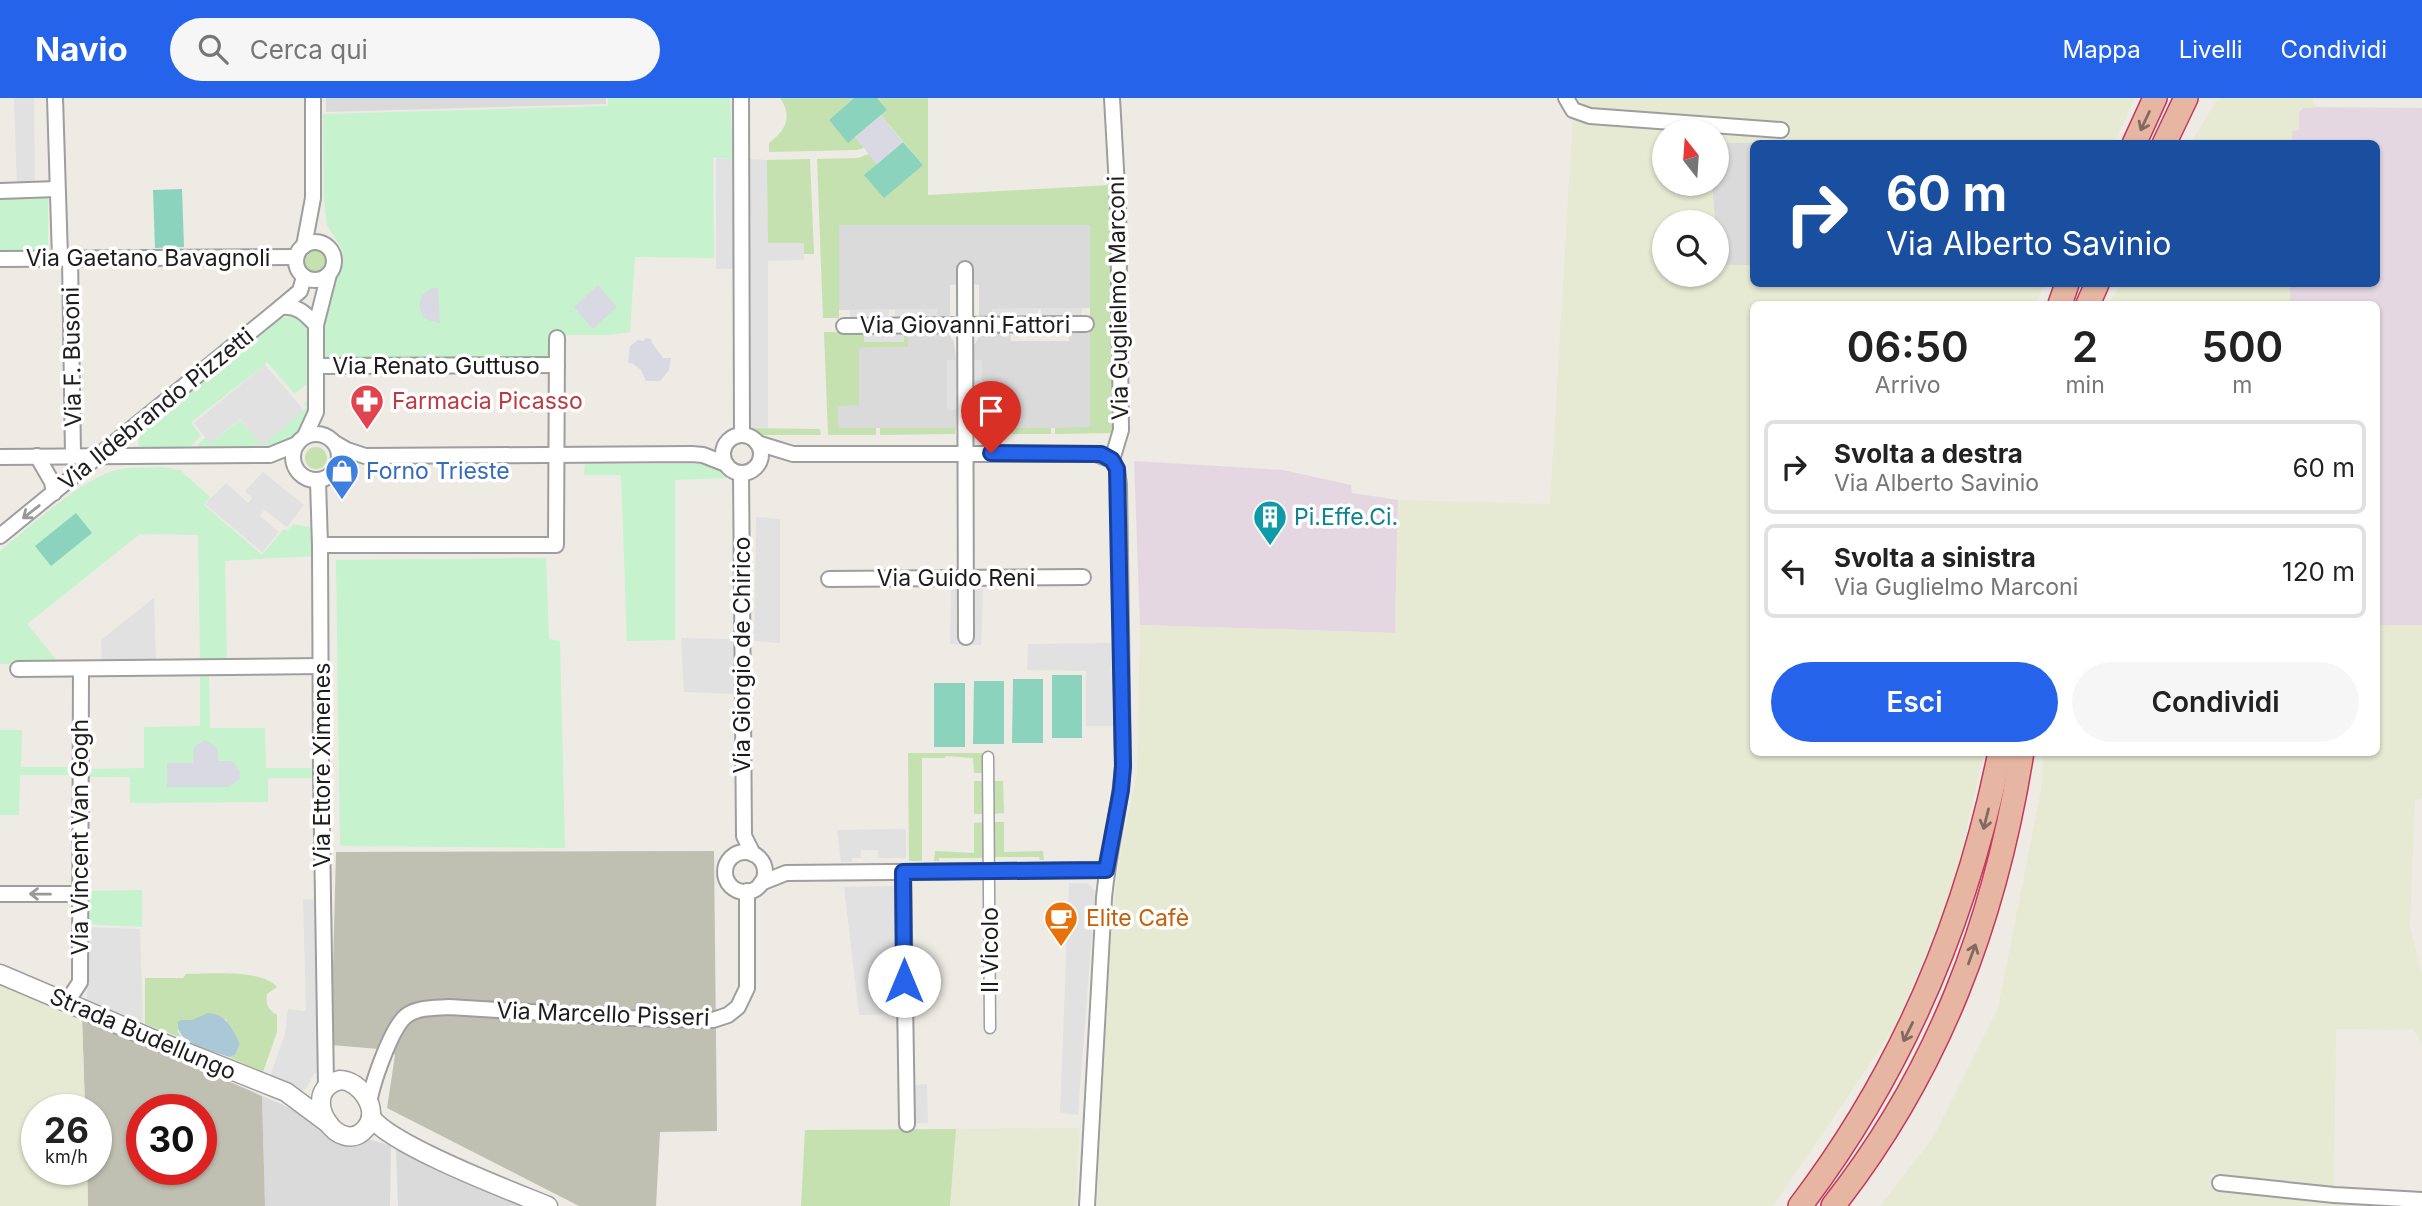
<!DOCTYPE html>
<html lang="it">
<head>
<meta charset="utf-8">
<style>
  :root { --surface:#fff; --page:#f6f6f6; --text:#222; --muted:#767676; --line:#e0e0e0; --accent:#2563eb }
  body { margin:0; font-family:Inter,sans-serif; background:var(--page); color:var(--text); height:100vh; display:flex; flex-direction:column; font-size:26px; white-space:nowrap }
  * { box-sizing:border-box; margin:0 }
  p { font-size:23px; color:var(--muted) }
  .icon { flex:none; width:38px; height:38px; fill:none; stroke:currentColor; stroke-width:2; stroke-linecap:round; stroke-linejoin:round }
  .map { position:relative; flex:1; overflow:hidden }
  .details { position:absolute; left:1750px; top:203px; width:630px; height:455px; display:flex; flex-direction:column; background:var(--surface); border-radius:10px; box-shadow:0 2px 5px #0004 }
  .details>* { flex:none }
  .top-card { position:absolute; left:1750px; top:42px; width:630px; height:147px; border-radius:10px; box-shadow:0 2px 5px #0004; background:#1a4fa0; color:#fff; overflow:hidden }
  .needle { width:46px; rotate:343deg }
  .buttons { position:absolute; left:1652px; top:21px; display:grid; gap:14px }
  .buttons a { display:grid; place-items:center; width:77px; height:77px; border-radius:50%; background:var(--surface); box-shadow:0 2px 5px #0004; font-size:35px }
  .speed { position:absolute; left:21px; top:996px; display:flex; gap:14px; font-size:35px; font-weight:700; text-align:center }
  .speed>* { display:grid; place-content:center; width:91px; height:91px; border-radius:50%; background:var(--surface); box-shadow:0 2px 5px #0004; line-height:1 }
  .speed small { font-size:18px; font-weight:400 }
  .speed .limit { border:10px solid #d22; background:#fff; color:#111 }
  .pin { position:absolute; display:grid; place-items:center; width:60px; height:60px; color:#fff; margin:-72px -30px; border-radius:50% 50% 50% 0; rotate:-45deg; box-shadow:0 0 7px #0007 }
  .pin .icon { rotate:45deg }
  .me { position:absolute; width:77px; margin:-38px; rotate:0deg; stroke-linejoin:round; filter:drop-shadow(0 0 5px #0008) }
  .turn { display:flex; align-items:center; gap:24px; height:147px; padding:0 21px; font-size:32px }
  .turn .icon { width:91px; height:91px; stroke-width:2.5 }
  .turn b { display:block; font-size:49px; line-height:60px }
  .eta { display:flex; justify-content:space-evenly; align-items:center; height:119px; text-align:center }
  .eta b { font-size:42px; font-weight:600; line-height:49px }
  .action { display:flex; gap:14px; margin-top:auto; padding:14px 21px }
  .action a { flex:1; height:80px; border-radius:42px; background:var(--accent); color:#fff; font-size:28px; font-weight:600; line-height:80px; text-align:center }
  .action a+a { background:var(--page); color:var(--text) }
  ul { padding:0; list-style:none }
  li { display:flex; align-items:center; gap:21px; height:94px; margin:0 14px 10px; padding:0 7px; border:4px solid var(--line); border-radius:10px }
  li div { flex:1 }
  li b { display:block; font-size:26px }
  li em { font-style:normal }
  header { display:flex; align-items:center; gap:42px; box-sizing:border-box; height:98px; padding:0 35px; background:var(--accent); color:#fff }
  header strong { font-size:33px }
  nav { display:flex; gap:38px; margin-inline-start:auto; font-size:24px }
  .search { width:490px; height:63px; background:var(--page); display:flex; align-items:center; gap:18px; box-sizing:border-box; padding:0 24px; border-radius:38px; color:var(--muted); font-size:26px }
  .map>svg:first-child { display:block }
  .residential { fill:#dbdada }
  .industrial { fill:#e5d7e2 }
  .construction { fill:#bfc0b1; fill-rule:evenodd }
  .farmland { fill:#e6ead2 }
  .grass { fill:#c5e1b0 }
  .park { fill:#c6f2cd }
  .pitch { fill:#8bd3bc }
  .parking { fill:#e1e1e1 }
  .plaza { fill:#d9d9e3 }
  .water { fill:#aac8d6 }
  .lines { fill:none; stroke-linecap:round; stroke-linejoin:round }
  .pedestrian-casing { stroke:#9e9e9e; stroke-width:13 }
  .minor-casing { stroke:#9e9e9e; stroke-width:18 }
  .tertiary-casing { stroke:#9e9e9e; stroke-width:21 }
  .trunk-casing { stroke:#c3395e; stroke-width:26 }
  .pedestrian { stroke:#fff; stroke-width:10 }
  .minor { stroke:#fff; stroke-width:14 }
  .tertiary { stroke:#fff; stroke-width:18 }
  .trunk { stroke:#e6b6a2; stroke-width:23 }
  .oneway { stroke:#826a60 }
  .oneway2 { stroke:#999 }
  .route-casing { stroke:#184099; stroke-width:18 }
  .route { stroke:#2563eb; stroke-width:12 }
  .labels { text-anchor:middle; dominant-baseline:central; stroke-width:7; stroke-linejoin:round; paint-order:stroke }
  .street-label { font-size:23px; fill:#1d1d1d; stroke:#fff }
  .health-label { font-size:23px; fill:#be3a42; stroke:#fff; text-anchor:start }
  .shop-label { font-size:23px; fill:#366cbe; stroke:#fff; text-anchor:start }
  .culture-label { font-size:23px; fill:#0d838f; stroke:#fff; text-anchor:start }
  .food-label { font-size:23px; fill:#c56008; stroke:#fff; text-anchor:start }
</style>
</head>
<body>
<header>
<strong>Navio</strong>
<div class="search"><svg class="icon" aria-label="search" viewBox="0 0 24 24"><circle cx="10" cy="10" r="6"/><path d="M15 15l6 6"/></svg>Cerca qui</div>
<nav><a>Mappa</a><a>Livelli</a><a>Condividi</a></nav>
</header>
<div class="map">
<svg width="2422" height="1108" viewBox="0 0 2422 1108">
  <rect width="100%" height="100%" fill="#edebe4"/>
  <g class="residential">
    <path d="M326,0H606V6L326,14Z"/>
    <path d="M1899,42V45L1754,46L1753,167H1718L1712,86H1717V45Z"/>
    <path d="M838,127H1090V210L993,211L992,220H979V187L972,186V167L959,166L958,186L950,187V220H937V211L839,212Z"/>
    <path d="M989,233H1010L1011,243H1069V233H1090V330H973V311H981V262H973V249L979,239Z"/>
    <path d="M908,234H940L949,237L954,244L956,262L947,263V311L957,312L956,330H838V307H859V250L908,249Z"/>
    <path d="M262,998L342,1032L391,1048L390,1108H265Z"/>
    <path d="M396,1051L458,1078L530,1108H398Z"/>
  </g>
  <g class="industrial">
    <path d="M2316,9L2422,10V527H2377L2376,206H2290V186H2376V46L2292,45V32H2299V14L2303,10Z"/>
    <path d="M1134,363L1283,372L1351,387L1352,395L1398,402L1395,535L1140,527Z"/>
  </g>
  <g class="construction">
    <path d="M714,753L717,1033L660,1034L656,1108H579L387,1010L395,957L379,951L331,947L336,754Z"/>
    <path d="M82,919L262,998L265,1108H88L87,1071H96V1012L85,1011ZM142,1012H201V1071H142Z"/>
  </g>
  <g class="farmland">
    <path d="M1574,0H2135L2114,45L1899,46V42L1717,45V33H1664V86H1712L1715,124H1664V177H1717V144L1719,167H1753L1754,186H2044L2036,206H1754V654L1984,655L1954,785L1929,850L1893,932L1773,1108H1097L1110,850L1115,797L1123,741L1137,676L1140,527L1395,535L1398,402L1550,406Z"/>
    <path d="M2221,0H2312L2316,9L2303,10L2299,14V32L2292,33V45H2191L2216,3Z"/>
    <path d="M2120,186H2290V206H2109Z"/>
    <path d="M2377,527H2422V701L2415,702L2410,828L2422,877V946L2414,932L2336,931L2334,1088L2211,1075L2210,1090L2422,1108H1880L1932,1041L1998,910L2041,692L2043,655L2376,654Z"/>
    <path d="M0,885L82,919L85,1011L37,1012V1071H87L88,1108H0Z"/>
    <path d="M1080,1030L1075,1108H950L956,1031Z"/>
  </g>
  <g class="grass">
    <path d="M780,0H854L829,22L849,44L855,39L864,50L857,52L769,54V45C786,32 793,19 780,0Z"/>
    <path d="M877,0H928V97L1110,87L1116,325L1113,335L1055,336V330L1090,329V127H839V220H823L817,61L858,60L869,56L877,66L865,77L923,67L881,17L887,12Z"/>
    <path d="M810,61L814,156H804V145H767V62Z"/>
    <circle cx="314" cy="164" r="14"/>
    <path d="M824,234H864V244H904V234H908V249L859,250V307L838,308V330H876V337H828Z"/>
    <path d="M753,330L820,331L821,337H762Z"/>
    <path d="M880,330H956L955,336L880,337Z"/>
    <path d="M973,330H1051V336H975Z"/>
    <circle cx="316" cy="360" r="11"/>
    <path d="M908,655H985V675H974L973,660L946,658L945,660H922V763H909Z"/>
    <rect x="974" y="683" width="11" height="33"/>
    <path d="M992,683H1003L1004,715L993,716Z"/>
    <path d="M985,724L986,760H939V763H934L935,753L974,755V725Z"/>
    <path d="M993,724H1004V754L1043,753L1044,762H1040L1039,759H993Z"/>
    <path d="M186,876C208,876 263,871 277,889L267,896C265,907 269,912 277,917V934L263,974L229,959L235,957L240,946L228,928L226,921L177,932L182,940L145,926V880H183Z"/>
    <path d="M956,1031L950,1108H801L805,1032Z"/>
  </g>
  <g class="park">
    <path d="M608,0H730L733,61L713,60L714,160L635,159L630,234L609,237H550V261L323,262L324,221L343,153L327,127L324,101L323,16L608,8Z"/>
    <path d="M48,96V155L0,156V97Z"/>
    <path d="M291,219L303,222L311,230L308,285L295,296L267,264L265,267L191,324L201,338L190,349L138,350L140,330L275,220Z"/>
    <path d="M307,304L310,306L309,325L297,335L289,347L198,349V346L206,339L211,344L240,322L262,347L307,309L303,305Z"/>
    <path d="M585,366H717L728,380L675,382V542L627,543L621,377H584Z"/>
    <path d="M163,369L180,372L210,399L204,407L262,457L284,431L287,433L293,426L314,430V458L225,463L227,562L200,563L198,437L140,436L27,526L59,565L0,566V453C30,429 78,384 113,373C128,368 147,370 163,369Z"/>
    <path d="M546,460L549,541L560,543L565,750L340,748L336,462Z"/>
    <path d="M200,575H209L210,630H265L266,670H316V680H268V704L130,705V679H86V671L144,670V629L200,628Z"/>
    <path d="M0,632H22L21,669H74V677H20L19,717H0Z"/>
    <path d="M142,792V829L87,826V793Z"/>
  </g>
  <g class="pitch">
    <path d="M854,0H877L887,12L848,45L829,22Z"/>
    <path d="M903,44L923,67L884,100L864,77Z"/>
    <path d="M182,91L184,149L155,150L153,92Z"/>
    <path d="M76,415L92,435L51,468L35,448Z"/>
    <rect x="1052" y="577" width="30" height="63"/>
    <path d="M1013,581H1043V645H1012Z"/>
    <path d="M974,583H1004V646H973Z"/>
    <rect x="934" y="585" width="31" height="64"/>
  </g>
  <g class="parking">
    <path d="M14,0H34L35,91L17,92Z"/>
    <rect x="716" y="61" width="17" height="110"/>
    <path d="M750,61L767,62L768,145H804V162L768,163V330H753L751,327Z"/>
    <path d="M1038,210V219L992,220V211Z"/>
    <rect x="1041" y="210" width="41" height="9"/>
    <path d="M889,211V220H850V212Z"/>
    <rect x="895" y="211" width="42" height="9"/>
    <rect x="864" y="234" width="40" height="10"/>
    <path d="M947,262H956L957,312L947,311Z"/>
    <rect x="973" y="262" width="9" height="49"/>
    <path d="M265,267L304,312L262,348L240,321L210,345L194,325Z"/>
    <path d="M263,374L304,407L287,429L264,412L260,418L279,434L262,454L205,406L226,385L248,405L252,400L245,393Z"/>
    <path d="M756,419L780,421V545L754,543Z"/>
    <path d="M951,490L983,491L981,547L950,546Z"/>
    <path d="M154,500L156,564L102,565L101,542Z"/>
    <path d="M681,540L733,541L734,596L684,594Z"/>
    <path d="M1111,545L1113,628H1086V573L1027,572L1028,546Z"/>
    <path d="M906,731V760H878V752H861V760H852V764H841L837,732Z"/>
    <path d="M1069,785H1088L1095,794L1078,1017L1060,1015Z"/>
    <path d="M894,788L896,916L859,917L844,789Z"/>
    <path d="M303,801L321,802L319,973L314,976L305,992L294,991L270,978L285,936L288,911L306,913Z"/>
    <path d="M86,829L140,831L143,924L87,903Z"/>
    <path d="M927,986L928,1025H911V987Z"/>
  </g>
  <g class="plaza">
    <path d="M881,17L903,44L877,66L855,39Z"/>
    <path d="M598,187L617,209L593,231L574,209Z"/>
    <path d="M432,190H438L440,225L428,222L423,219L419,208L422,197Z"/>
    <path d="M645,240L651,241L652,245L663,260H671L669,272L660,283H646L641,272L632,265H628L630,248L638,242L644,243Z"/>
    <path d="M205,642L217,650L218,663H231L236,667L240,674V681L228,689H167V665H193L194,649Z"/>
  </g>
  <path class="water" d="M208,915C226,916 232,930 240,946L235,957L229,959C212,952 175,946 178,924L181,922H192Z"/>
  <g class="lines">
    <g class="pedestrian-casing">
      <path id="pedestrian" d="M988,659L990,930"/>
    </g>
    <g class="minor-casing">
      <g id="minor">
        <path d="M55,0L60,160"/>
        <path d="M741,0L742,337"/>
        <path d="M1566,0L1573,12L1590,18L1781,32"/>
        <path d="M0,93L57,91"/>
        <circle cx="315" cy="163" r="19"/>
        <path d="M304,148L313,100V0"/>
        <path d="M70,160L73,357"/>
        <path d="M0,161L296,159"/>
        <path d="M965,171L966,539"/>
        <path d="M281,209C297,207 305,215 316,227"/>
        <path d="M844,228L1086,226"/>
        <path d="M316,268L557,267"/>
        <circle cx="316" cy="359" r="23"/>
        <circle cx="742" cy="356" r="19"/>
        <path d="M305,338L316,314V227L329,176"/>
        <path d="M335,345L347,352L365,358L692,356L703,357L726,366"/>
        <path d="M757,345L793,356H1096L1112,362"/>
        <path d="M37,358L52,384L54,395"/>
        <path d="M0,359L270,357L297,346"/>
        <path d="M741,375L744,738L753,756"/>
        <path d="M318,383L320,447L321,674L326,988"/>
        <path d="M0,438L281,209L300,193L304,179"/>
        <path d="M320,447H556L557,240"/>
        <path d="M829,481L1083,479"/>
        <path d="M18,571L321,568"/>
        <circle cx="745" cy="774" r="20"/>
        <path d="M903,774L907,1026"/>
        <path d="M761,785L786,775L1106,772"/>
        <path d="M0,796H80"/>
        <path d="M67,904L80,884L81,571"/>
        <path d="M369,1007C371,988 391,930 406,918C417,909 436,910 449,909L628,920L713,922L728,917L738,909L747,890V793"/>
        <path d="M2220,1085L2334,1097L2422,1102"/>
        <path d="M1087,1108L1104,800C1108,755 1120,712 1123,668L1119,387L1117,371L1112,362L1121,332L1118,107L1112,0"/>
      </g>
    </g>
    <g class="tertiary-casing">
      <g id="tertiary">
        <path d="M0,876L148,939L286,994L329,1026"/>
        <path d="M340,982C360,982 381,1012 366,1030C340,1062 295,994 340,982Z"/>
        <path d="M371,1019C390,1047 511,1093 548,1108"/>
      </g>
    </g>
    <g class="trunk-casing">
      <g id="trunk">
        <path d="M2134,46L2155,0"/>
        <path d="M2164,46L2186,0"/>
        <path d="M2060,206L2067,186"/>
        <path d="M2088,206L2097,186"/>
        <path d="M1800,1108C1902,974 1967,819 2000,654"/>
        <path d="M1833,1108C1939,973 1995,823 2022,654"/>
      </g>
    </g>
    <use href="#pedestrian" class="pedestrian"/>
    <use href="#minor" class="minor"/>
    <use href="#tertiary" class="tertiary"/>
    <use href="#trunk" class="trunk"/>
  </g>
  <defs><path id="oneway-shaft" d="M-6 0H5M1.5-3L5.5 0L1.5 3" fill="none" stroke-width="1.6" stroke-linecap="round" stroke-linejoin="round" transform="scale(1.75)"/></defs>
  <g class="oneway">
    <use href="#oneway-shaft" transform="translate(2145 23) rotate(115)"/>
    <use href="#oneway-shaft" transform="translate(1986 721) rotate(104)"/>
    <use href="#oneway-shaft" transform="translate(1972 856) rotate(-70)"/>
    <use href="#oneway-shaft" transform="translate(1908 934) rotate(116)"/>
  </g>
  <g class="oneway2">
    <use href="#oneway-shaft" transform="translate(31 414) rotate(142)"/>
    <use href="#oneway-shaft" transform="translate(40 796) rotate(-179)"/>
  </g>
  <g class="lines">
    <g class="route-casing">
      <path id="route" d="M904,883L903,774L1106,772L1121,692L1123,668L1117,371L1112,362L1101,356L991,355"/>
    </g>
    <use href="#route" class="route"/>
  </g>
  <defs>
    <g id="pharmacy-pin" transform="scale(1.75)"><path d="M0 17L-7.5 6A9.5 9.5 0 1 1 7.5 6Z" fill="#e0444e" stroke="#fff"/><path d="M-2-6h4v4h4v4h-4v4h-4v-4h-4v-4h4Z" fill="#fff"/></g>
    <g id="shop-pin" transform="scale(1.75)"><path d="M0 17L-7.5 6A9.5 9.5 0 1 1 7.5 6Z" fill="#3f7fe0" stroke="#fff"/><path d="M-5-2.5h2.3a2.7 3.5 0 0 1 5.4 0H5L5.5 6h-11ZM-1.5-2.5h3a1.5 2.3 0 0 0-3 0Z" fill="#fff"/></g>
    <g id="building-pin" transform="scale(1.75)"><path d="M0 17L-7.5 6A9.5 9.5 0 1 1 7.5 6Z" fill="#0f9aa8" stroke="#fff"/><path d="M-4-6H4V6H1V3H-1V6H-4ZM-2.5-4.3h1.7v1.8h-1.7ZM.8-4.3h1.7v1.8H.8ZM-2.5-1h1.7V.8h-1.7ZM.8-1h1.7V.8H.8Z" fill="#fff"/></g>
    <g id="cafe-pin" transform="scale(1.75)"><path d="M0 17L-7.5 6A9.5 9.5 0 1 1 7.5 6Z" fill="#e8710a" stroke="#fff"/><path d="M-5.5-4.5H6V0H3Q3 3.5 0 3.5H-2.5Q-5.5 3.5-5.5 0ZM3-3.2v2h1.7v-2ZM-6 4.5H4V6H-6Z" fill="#fff"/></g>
  </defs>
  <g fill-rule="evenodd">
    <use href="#pharmacy-pin" x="367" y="303"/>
    <use href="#shop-pin" x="342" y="373"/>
    <use href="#building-pin" x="1270" y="419"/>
    <use href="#cafe-pin" x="1061" y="820"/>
  </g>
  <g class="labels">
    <g class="street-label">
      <text x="148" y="160">Via Gaetano Bavagnoli</text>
      <text transform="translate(1118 200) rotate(-91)">Via Guglielmo Marconi</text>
      <text x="965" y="227">Via Giovanni Fattori</text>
      <text transform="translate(72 259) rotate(-91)">Via F. Busoni</text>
      <text x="436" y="268">Via Renato Guttuso</text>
      <text transform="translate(156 311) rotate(-39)">Via Ildebrando Pizzetti</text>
      <text x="956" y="480">Via Guido Reni</text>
      <text transform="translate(742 557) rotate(-90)">Via Giorgio de Chirico</text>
      <text transform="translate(322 667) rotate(-90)">Via Ettore Ximenes</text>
      <text transform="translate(80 739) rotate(-90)">Via Vincent Van Gogh</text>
      <text transform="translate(990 852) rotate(-90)">Il Vicolo</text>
      <text transform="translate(603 916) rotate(2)">Via Marcello Pisseri</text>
      <text transform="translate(143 936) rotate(23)">Strada Budellungo</text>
    </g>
    <g class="health-label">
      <text x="392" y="303">Farmacia Picasso</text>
    </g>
    <g class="shop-label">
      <text x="366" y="373">Forno Trieste</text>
    </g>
    <g class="culture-label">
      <text x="1294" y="419">Pi.Effe.Ci.</text>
    </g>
    <g class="food-label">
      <text x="1086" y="820">Elite Cafè</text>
    </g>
  </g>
</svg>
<div class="buttons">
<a><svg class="needle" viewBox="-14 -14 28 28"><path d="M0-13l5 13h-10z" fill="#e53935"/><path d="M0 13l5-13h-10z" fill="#767676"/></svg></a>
<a><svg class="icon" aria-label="search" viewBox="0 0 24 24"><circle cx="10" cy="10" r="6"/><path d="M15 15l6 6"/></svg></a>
</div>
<div class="speed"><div>26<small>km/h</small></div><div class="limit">30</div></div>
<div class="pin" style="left:991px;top:355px;background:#d93025"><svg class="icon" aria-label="arrive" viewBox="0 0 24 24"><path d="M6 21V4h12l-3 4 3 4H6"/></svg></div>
<svg class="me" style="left:904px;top:883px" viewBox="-20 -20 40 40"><circle r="19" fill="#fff"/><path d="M0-13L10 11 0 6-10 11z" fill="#2563eb"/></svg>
<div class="top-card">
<div class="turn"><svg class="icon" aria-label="right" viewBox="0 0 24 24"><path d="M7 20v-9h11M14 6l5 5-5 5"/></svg><div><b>60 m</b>Via Alberto Savinio</div></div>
</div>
<section class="details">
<div class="eta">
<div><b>06:50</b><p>Arrivo</p></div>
<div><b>2</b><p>min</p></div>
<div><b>500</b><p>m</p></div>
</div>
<ul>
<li><svg class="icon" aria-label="right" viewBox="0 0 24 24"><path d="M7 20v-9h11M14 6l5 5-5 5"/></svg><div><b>Svolta a destra</b><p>Via Alberto Savinio</p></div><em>60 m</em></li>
<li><svg class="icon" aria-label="left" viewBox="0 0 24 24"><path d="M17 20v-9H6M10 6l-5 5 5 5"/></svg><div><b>Svolta a sinistra</b><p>Via Guglielmo Marconi</p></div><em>120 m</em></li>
</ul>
<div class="action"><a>Esci</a><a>Condividi</a></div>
</section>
</div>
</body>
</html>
